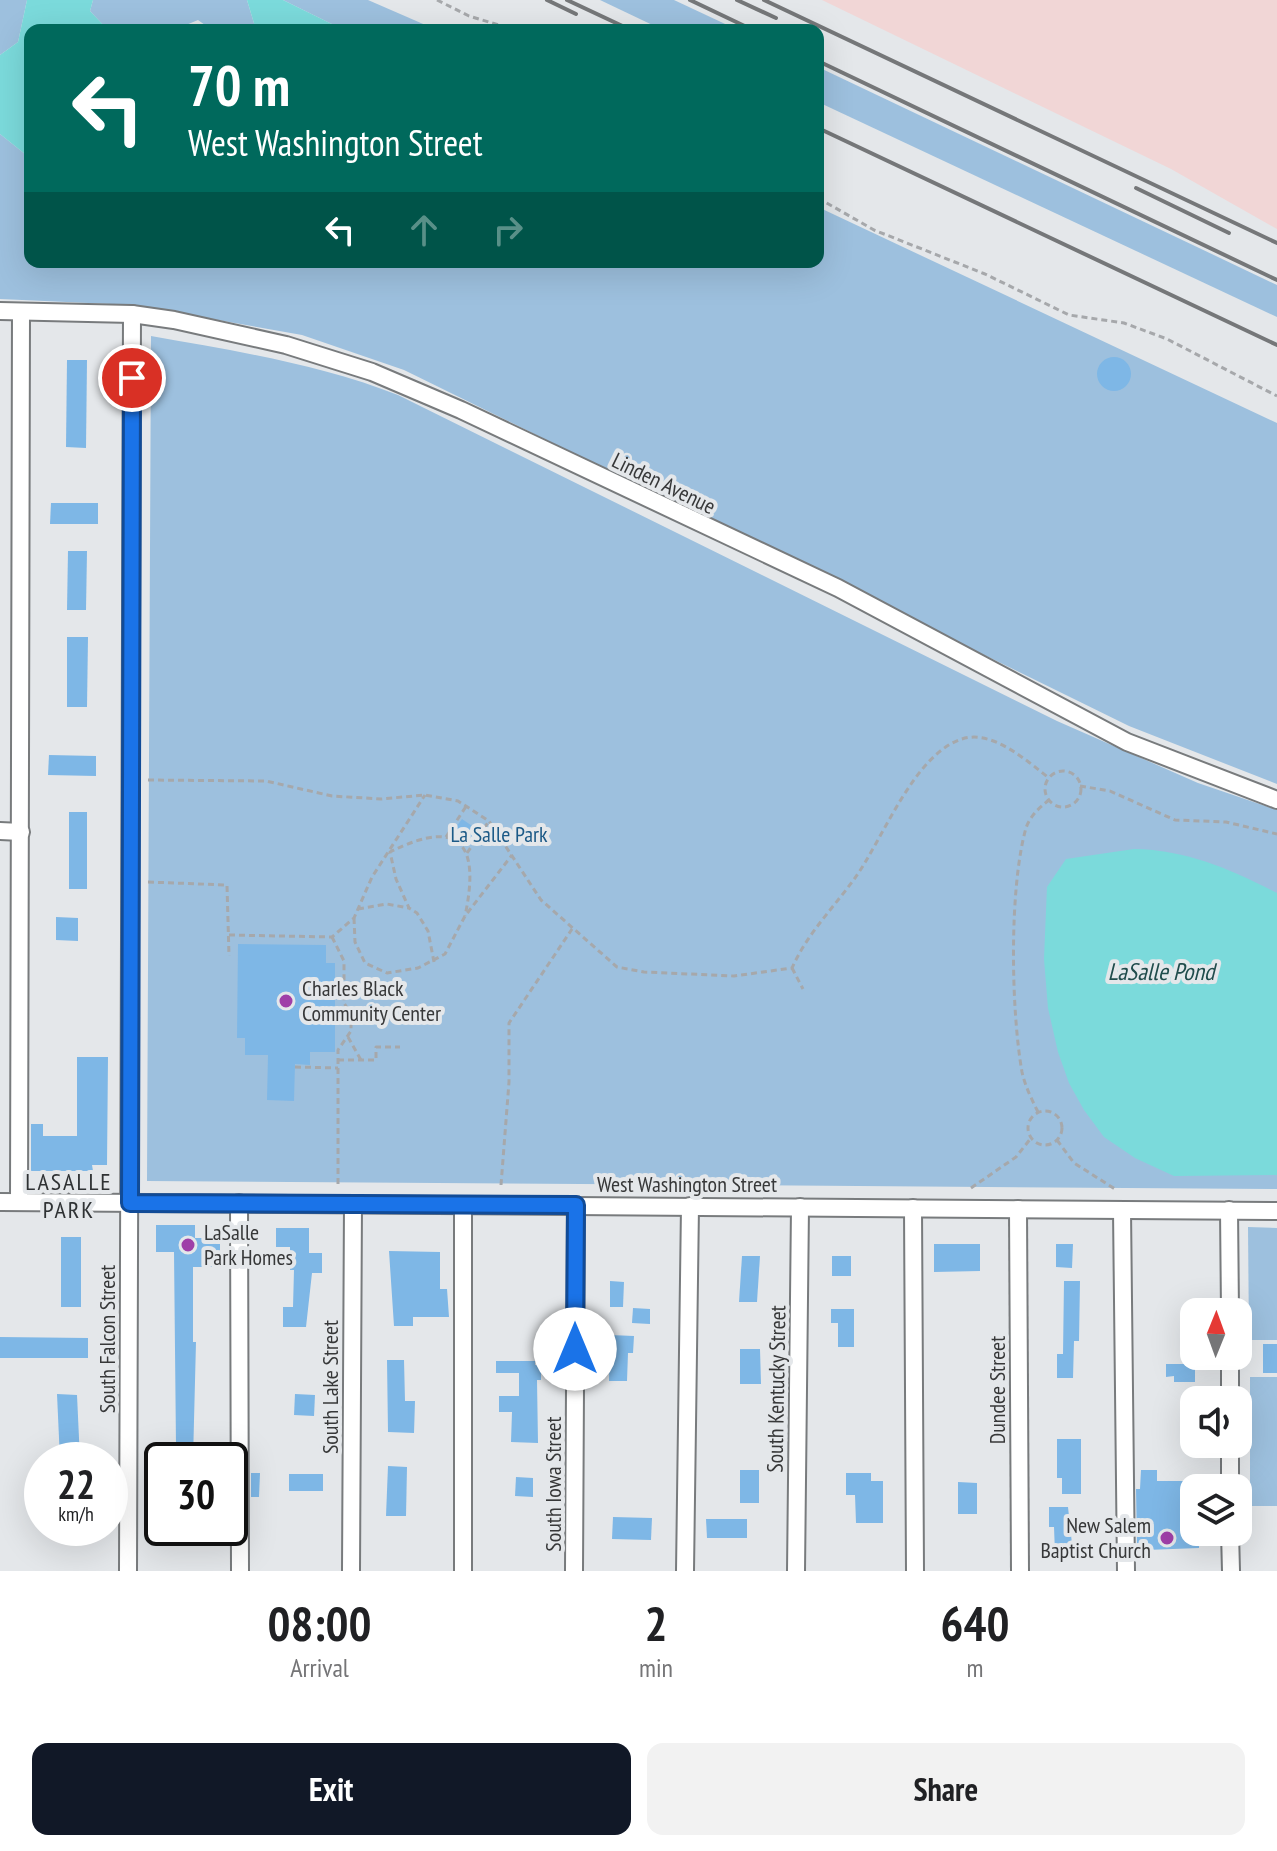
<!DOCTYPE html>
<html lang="en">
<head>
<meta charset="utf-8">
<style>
  :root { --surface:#fff; --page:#f2f2f2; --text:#202124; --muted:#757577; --accent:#111827 }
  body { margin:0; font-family:"PT Sans Narrow",sans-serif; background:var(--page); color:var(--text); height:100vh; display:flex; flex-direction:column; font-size:30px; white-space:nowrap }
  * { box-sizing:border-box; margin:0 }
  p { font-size:26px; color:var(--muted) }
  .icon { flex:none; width:44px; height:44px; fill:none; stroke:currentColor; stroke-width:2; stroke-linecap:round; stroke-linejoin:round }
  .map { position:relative; height:1571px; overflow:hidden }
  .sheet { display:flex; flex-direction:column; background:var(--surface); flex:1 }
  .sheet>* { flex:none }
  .top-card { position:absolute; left:24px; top:24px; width:800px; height:244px; border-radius:16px; box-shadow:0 8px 32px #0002; background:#00695c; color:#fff; overflow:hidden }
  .needle { width:52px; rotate:1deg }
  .tools { position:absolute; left:1180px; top:1298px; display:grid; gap:16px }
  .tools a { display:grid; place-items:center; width:72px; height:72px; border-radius:16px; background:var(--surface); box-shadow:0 8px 32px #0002; font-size:40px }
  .speed { position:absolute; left:24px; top:1442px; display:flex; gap:16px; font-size:40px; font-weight:700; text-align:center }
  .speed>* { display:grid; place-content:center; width:104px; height:104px; border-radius:50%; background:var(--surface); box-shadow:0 8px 32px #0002; line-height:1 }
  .speed small { font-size:20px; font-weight:400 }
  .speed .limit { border:4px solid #111; border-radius:12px; background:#fff; color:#111 }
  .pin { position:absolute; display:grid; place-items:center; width:68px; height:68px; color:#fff; margin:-34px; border:4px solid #fff; border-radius:50%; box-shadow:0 2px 8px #0007 }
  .me { position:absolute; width:88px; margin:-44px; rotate:0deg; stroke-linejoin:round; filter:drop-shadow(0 0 6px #0008) }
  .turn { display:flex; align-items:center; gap:28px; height:168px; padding:0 32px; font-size:36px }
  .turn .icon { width:104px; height:104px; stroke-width:2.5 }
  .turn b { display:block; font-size:56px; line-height:68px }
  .lanes { display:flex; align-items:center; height:76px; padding:0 32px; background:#0003; justify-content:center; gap:40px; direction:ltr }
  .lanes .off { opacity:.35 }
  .eta { display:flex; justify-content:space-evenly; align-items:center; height:136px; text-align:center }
  .eta b { font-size:48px; font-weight:700; line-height:56px }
  .primary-button { display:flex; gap:16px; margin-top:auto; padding:16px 32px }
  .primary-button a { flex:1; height:92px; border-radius:16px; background:var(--accent); color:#fff; font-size:32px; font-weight:700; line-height:92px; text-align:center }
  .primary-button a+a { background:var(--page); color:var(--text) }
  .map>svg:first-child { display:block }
  .industrial { fill:#f1d6d6 }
  .green { fill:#9dc0de }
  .water { fill:#7bdadb }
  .building { fill:#7eb7e6 }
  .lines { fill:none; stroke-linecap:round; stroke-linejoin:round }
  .minor-casing { stroke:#787b7d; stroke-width:20 }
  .path { stroke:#a6a8ab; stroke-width:3; stroke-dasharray:6 4; stroke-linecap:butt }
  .minor { stroke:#fff; stroke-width:16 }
  .rail { stroke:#757779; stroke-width:4 }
  .route-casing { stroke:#114b97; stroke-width:20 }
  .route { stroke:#1a73e8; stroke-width:14 }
  .poi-dot { fill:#9f3fa8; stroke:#e4e7ea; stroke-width:3 }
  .labels { text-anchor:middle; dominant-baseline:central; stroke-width:8; stroke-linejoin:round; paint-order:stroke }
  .street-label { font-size:22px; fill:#373839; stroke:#e4e7ea }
  .park-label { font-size:22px; fill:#1c5a87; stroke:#e4e7ea }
  .poi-label { font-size:22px; fill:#373839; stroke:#e4e7ea; text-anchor:start }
  .water-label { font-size:24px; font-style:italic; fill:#204c4c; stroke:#e4e7ea }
  .neighbourhood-label { font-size:24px; letter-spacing:2px; fill:#2f3234; stroke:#e4e7ea }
</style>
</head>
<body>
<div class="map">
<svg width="1277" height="1571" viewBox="0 0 1277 1571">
  <rect width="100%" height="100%" fill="#e4e7ea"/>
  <path class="industrial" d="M822,0H1277V229L1171,169Z"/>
  <g class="green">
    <path d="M0,0H27L18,42L0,55Z"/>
    <path d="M93,0H247L256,30H212L198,20L174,30H108L90,11Z"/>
    <path d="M283,0H368L437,30H344Z"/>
    <path d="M600,0H674L738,30H663Z"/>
    <path d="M818,67L1277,285V317L818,102Z"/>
    <path d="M0,134L30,158V262H818V207L1277,423V784L1129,726L404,370L302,335L133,305L0,299Z"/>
    <path d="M151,336C236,351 319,364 398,395L1057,721L1198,783L1277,810V1189L147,1181Z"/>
    <path d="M1248,1227L1277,1228V1340H1249Z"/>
    <rect x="1250" y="1377" width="27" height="129"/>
  </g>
  <g class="water">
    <path d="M27,0H93L90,11L108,30H30V158L0,134V55L18,42Z"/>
    <path d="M247,0H283L344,30H256Z"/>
    <path d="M1134,849C1187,850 1230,869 1277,893V1175L1174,1176L1135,1158L1104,1137L1084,1110L1069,1083L1058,1052L1048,1008L1044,959L1047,887L1066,859Z"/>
  </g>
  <g class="building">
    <circle cx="1114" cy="374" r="17"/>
    <path d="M67,360H87L86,448L66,447Z"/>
    <path d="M51,503H98V524H50Z"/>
    <path d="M68,551H87L86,610H67Z"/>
    <path d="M67,637H88L87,707H67Z"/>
    <path d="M49,755L96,756V776L48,775Z"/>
    <rect x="69" y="812" width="18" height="77"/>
    <path d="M462,819L478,830L469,842L453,831Z"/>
    <path d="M56,917L78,918V941L56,940Z"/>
    <path d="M238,944L326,945V963H335V1052H310V1065L295,1064L294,1101L267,1100L268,1055H245V1038H237Z"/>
    <path d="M77,1057H108L107,1165H92L93,1171H31V1124H43V1136H77Z"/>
    <path d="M156,1225H195V1238H220V1252H226L227,1267H193V1342H196L193,1460H173V1446H176L174,1252H156Z"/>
    <path d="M276,1228H309V1253H322V1273H312L306,1327H283V1307H293L294,1270H290V1247H276Z"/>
    <rect x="61" y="1237" width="20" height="70"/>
    <path d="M934,1244H980V1271L934,1272Z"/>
    <path d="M1056,1244H1073L1072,1268L1056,1267Z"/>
    <path d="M389,1251L440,1252V1289H447L449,1317H413V1326H394Z"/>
    <path d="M742,1256H760L757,1302H739Z"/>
    <rect x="832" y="1256" width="19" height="20"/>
    <path d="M610,1281L624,1282L623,1307H610Z"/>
    <path d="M1064,1281H1080L1079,1341H1074L1073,1378H1057V1354H1063Z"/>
    <path d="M633,1308L650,1309V1324L632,1323Z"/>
    <path d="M831,1309H854V1347H838V1323H831Z"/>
    <path d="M610,1335L634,1336L633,1353H628L627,1381H609Z"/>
    <path d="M0,1337L88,1338V1358H0Z"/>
    <rect x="1263" y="1344" width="14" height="29"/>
    <path d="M740,1349H760L761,1384H740Z"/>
    <path d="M387,1360H404L405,1401H415L414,1433L388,1432Z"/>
    <path d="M496,1361H535V1365H541V1380H537L538,1443L511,1442L512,1412H499V1396H519V1373H496Z"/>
    <path d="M1166,1364H1195V1382H1174V1376L1166,1377Z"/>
    <path d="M57,1394L77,1395L80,1460H60Z"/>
    <path d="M295,1394L315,1395L314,1416L294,1415Z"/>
    <path d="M1057,1439H1081V1494H1062V1478H1057Z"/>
    <path d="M388,1466L407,1467L406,1516H386Z"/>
    <rect x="740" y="1470" width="19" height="33"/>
    <path d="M1141,1470H1157V1481H1194V1532H1199V1548L1146,1550V1544H1137L1136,1489H1140Z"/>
    <path d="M251,1473H260L259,1497H251Z"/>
    <path d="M846,1473H871V1481H883V1523H856L855,1495H846Z"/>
    <rect x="289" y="1474" width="34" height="17"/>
    <path d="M516,1477L533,1478V1497L515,1496Z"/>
    <path d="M958,1482L977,1483V1514H958Z"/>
    <path d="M1049,1507H1068L1073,1553H1055L1054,1527H1049Z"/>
    <path d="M613,1517L652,1518L651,1540L612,1539Z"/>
    <path d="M706,1519H747V1538H707Z"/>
  </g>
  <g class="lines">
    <g class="minor-casing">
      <g id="minor">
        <path d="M0,311L132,314L174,320L286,345L372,372L461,410L838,588L1127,742L1277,800"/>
        <path d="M0,831L21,832"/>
        <path d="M0,1202L1277,1211"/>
        <path d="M19,1202L21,312"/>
        <path d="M239,1203L240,1571"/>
        <path d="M913,1208L915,1571"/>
        <path d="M1018,1209L1020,1571"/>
        <path d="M1122,1210L1126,1571"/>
        <path d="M1229,1210L1230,1312"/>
        <path d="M1230,1356V1400"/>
        <path d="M1230,1444V1488"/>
        <path d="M1230,1532L1231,1571"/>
        <path d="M128,1571L132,314"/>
        <path d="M351,1571L353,1204"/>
        <path d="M463,1571V1205"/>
        <path d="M574,1571L576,1205"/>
        <path d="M685,1571L690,1206"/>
        <path d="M796,1571L800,1207"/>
      </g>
    </g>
    <g class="path">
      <path d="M437,0L469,16L515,30"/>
      <path d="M818,198L874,230L985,274L1069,315L1124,323L1167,339L1277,396"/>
      <circle cx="1063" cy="789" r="18"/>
      <path d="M148,780L266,781L332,796L381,799L425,795L458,801L489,821L541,900L617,967L644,972L734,976L792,968C807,934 834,907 855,878C883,839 914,754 962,739C992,729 1027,761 1049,778"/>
      <path d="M1080,786L1110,791L1175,820L1226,822L1277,834"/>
      <path d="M446,837L467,805"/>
      <path d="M467,853L489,821"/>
      <path d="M148,882L227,885L229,956"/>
      <path d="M358,909L387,904L409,908"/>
      <path d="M354,918L355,942L365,963L387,973L418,968L445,954L465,916L512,855"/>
      <path d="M229,935L332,937L354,918L372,877L425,795"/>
      <path d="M332,937L344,961V1003L351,1014V1031L338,1050V1184"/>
      <path d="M434,962L428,931L417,913L409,908L396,879L390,852C462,816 480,846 465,916"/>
      <path d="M792,968L803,989"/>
      <path d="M348,1037L361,1060"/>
      <path d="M338,1060H376V1047H400"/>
      <path d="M295,1067L338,1068"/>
      <circle cx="1045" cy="1128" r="17"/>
      <path d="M1038,1112C1032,1100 1025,1086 1022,1072C1011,1010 1009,888 1026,828C1030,816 1039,808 1049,800"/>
      <path d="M1057,1140L1074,1163L1115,1189"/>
      <path d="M501,1185L509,1082V1023L572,929"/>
      <path d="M971,1188L1016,1157L1031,1138"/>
    </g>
    <use href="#minor" class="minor"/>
    <g class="rail">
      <path d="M547,0L576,14"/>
      <path d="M567,0L631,30"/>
      <path d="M690,0L753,30"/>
      <path d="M737,0L776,18"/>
      <path d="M764,0L1277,243"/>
      <path d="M818,61L1277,280"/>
      <path d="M818,128L1277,345"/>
      <path d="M1136,188L1229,233"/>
    </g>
  </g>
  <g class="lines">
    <g class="route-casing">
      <path id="route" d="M132,378L130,1203L576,1205L575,1349"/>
    </g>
    <use href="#route" class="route"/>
  </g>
  <g class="poi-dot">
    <circle cx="286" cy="1001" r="8"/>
    <circle cx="188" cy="1245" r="8"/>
    <circle cx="1167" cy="1538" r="8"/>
  </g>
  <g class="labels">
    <g class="street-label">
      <text transform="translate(664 483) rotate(26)">Linden Avenue</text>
      <text x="687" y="1184">West Washington Street</text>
      <text transform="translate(107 1339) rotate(-90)">South Falcon Street</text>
      <text transform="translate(330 1387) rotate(-90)">South Lake Street</text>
      <text transform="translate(776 1389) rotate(-89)">South Kentucky Street</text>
      <text transform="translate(997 1390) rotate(-90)">Dundee Street</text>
      <text transform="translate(553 1484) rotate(-90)">South Iowa Street</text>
    </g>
    <g class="park-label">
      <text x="499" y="834">La Salle Park</text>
    </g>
    <g class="poi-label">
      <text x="302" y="988">Charles Black<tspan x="302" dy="25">Community Center</tspan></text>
      <text x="204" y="1232">LaSalle<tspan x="204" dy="25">Park Homes</tspan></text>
      <text x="1151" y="1525" text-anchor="end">New Salem<tspan x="1151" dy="25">Baptist Church</tspan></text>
    </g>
    <g class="water-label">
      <text x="1161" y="971">LaSalle Pond</text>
    </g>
    <g class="neighbourhood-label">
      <text x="69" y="1181">LASALLE<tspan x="69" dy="28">PARK</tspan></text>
    </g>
  </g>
</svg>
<div class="tools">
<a><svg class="needle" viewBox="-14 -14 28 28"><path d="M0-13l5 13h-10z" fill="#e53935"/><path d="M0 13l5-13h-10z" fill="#757577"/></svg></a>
<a><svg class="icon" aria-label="sound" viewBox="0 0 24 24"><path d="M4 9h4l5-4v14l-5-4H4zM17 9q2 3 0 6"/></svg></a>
<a><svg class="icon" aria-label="layers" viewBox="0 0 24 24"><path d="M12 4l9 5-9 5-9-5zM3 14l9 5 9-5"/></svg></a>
</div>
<div class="speed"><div>22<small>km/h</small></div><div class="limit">30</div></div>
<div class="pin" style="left:132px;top:378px;background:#d93025"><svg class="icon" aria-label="arrive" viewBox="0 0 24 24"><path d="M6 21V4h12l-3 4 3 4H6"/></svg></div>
<svg class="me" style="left:575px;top:1349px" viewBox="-20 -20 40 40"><circle r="19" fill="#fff"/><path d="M0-13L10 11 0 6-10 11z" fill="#1a73e8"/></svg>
<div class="top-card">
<div class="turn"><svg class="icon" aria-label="left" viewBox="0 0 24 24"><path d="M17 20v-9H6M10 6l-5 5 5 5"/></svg><div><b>70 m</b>West Washington Street</div></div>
<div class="lanes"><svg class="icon" aria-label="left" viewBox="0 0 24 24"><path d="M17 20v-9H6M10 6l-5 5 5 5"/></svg><svg class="icon off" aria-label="ahead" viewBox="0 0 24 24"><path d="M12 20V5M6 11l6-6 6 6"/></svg><svg class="icon off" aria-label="right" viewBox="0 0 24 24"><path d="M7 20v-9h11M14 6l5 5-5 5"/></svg></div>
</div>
</div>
<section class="sheet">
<div class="eta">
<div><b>08:00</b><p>Arrival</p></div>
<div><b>2</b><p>min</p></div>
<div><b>640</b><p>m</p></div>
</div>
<div class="primary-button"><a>Exit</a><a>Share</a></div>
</section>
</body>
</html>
